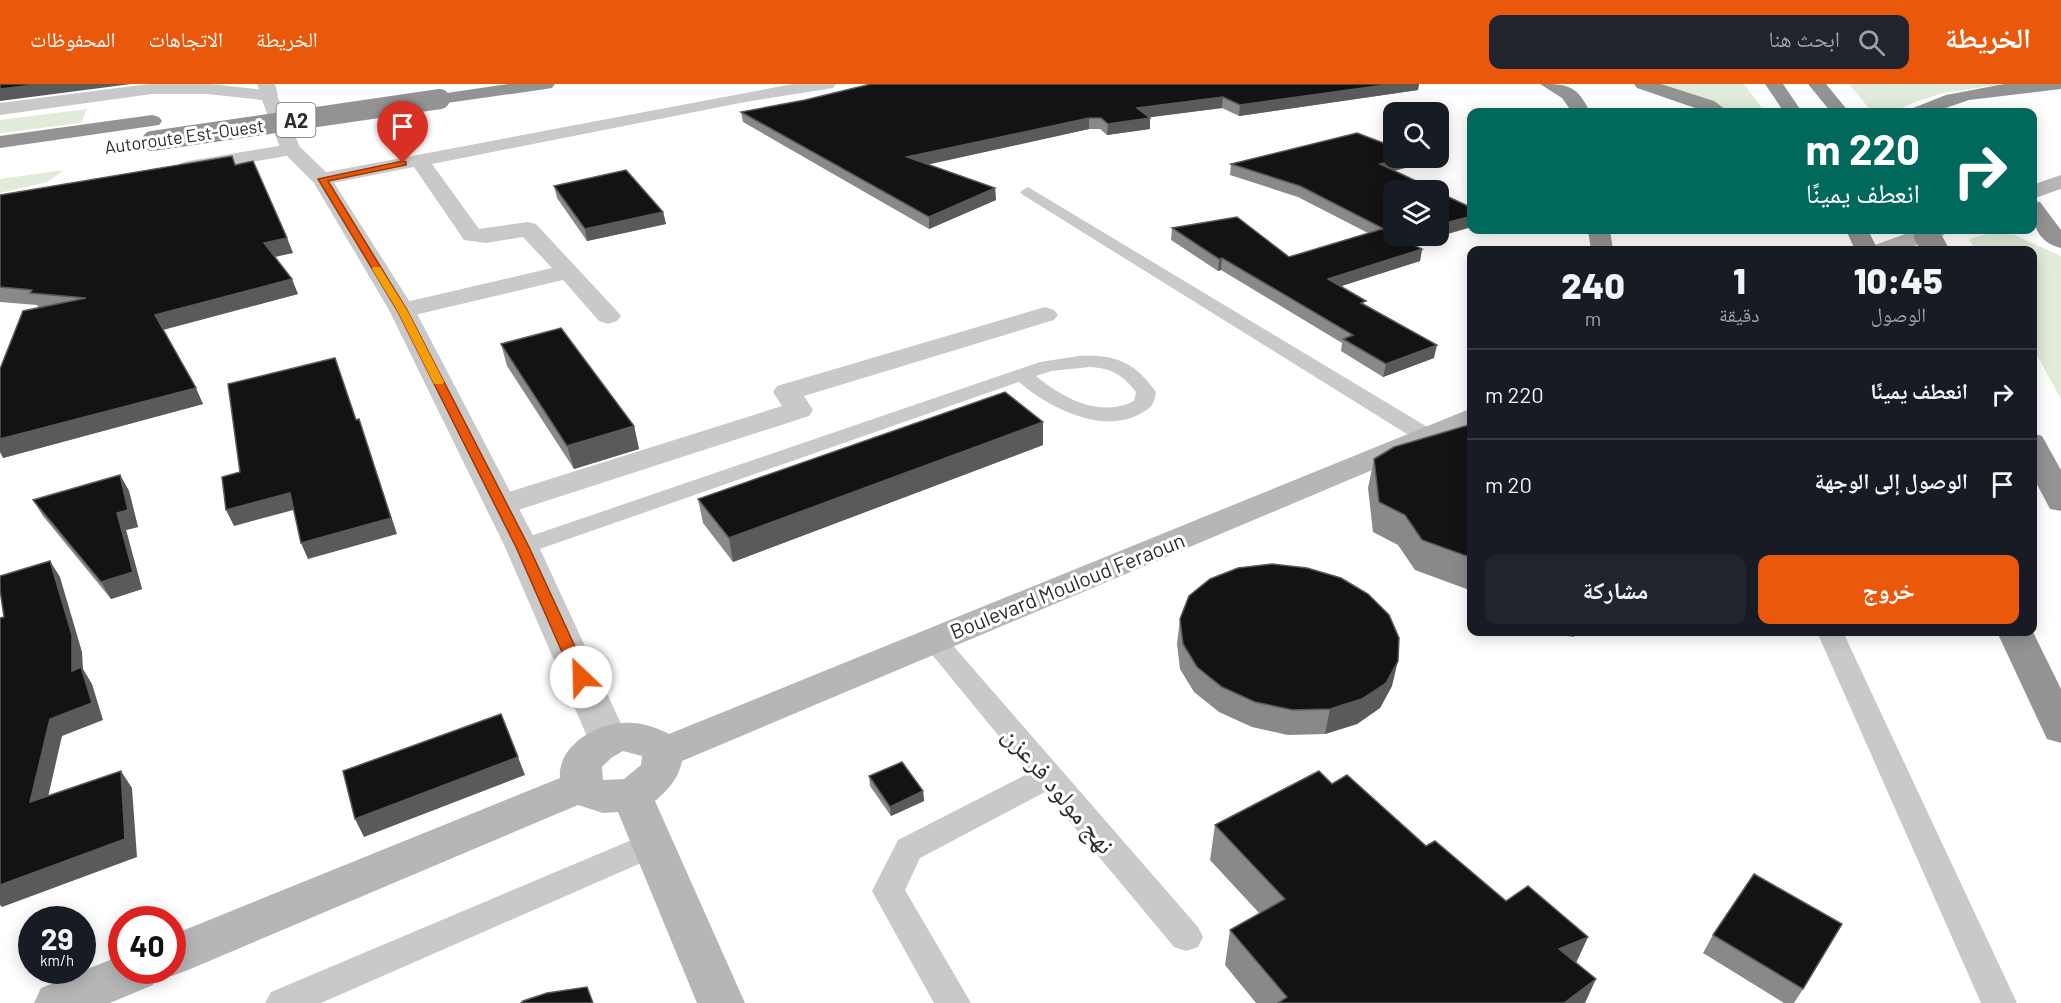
<!DOCTYPE html>
<html lang="ar">
<head>
<meta charset="utf-8">
<style>
  :root { --surface:#171b24; --page:#20242c; --text:#f1f3f6; --muted:#9ea1a6; --line:#363941; --accent:#ea580c }
  body { margin:0; font-family:Barlow,"Noto Naskh Arabic",sans-serif; background:var(--page); color:var(--text); direction:rtl; height:100vh; display:flex; flex-direction:column; font-size:22px; white-space:nowrap }
  * { box-sizing:border-box; margin:0 }
  p { font-size:20px; color:var(--muted) }
  .icon { flex:none; width:33px; height:33px; fill:none; stroke:currentColor; stroke-width:2; stroke-linecap:round; stroke-linejoin:round }
  .map { position:relative; flex:1; overflow:hidden; direction:ltr }
  .drawer { position:absolute; left:1467px; top:162px; width:570px; height:390px; display:flex; flex-direction:column; background:var(--surface); border-radius:12px; box-shadow:0 3px 15px #0003; direction:rtl }
  .drawer>* { flex:none }
  .top-card { position:absolute; left:1467px; top:24px; width:570px; height:126px; border-radius:12px; box-shadow:0 3px 15px #0003; direction:rtl; background:#00695c; color:#fff; overflow:hidden }
  .fabs { position:absolute; left:1383px; top:18px; display:grid; gap:12px }
  .fabs a { display:grid; place-items:center; width:66px; height:66px; border-radius:12px; background:var(--surface); box-shadow:0 3px 15px #0003; font-size:30px }
  .speed { position:absolute; left:18px; top:822px; display:flex; gap:12px; font-size:30px; font-weight:700; text-align:center }
  .speed>* { display:grid; place-content:center; width:78px; height:78px; border-radius:50%; background:var(--surface); box-shadow:0 3px 15px #0003; line-height:1 }
  .speed small { font-size:15px; font-weight:400 }
  .speed .limit { border:9px solid #d22; background:#fff; color:#111 }
  .pin { position:absolute; display:grid; place-items:center; width:51px; height:51px; color:#fff; margin:-62px -26px; border-radius:50% 50% 50% 0; rotate:-45deg; box-shadow:0 0 6px #0007 }
  .pin .icon { rotate:45deg }
  .me { position:absolute; width:66px; margin:-33px; rotate:336deg; stroke-linejoin:round; filter:drop-shadow(0 0 4px #0008) }
  .turn { display:flex; align-items:center; gap:21px; height:126px; padding:0 18px; font-size:27px }
  .turn .icon { width:78px; height:78px; stroke-width:2.5 }
  .turn b { display:block; font-size:42px; line-height:51px }
  .eta { display:flex; justify-content:space-evenly; align-items:center; height:102px; text-align:center }
  .eta b { font-size:36px; font-weight:800; line-height:42px }
  .primary-button { display:flex; gap:12px; margin-top:auto; padding:12px 18px }
  .primary-button a { flex:1; height:69px; border-radius:12px; background:var(--accent); color:#fff; font-size:24px; font-weight:800; line-height:69px; text-align:center }
  .primary-button a+a { background:var(--page); color:var(--text) }
  ul { padding:0; list-style:none }
  li { display:flex; align-items:center; gap:18px; height:90px; padding:0 18px; border-top:2px solid var(--line) }
  li div { flex:1 }
  li b { display:block; font-size:22px }
  li em { font-style:normal }
  header { display:flex; align-items:center; gap:36px; box-sizing:border-box; height:84px; padding:0 30px; background:var(--accent); color:#fff }
  header strong { font-size:28px }
  nav { display:flex; gap:33px; margin-inline-start:auto; font-size:21px }
  .search { width:420px; height:54px; background:var(--page); display:flex; align-items:center; gap:15px; box-sizing:border-box; padding:0 21px; border-radius:12px; color:var(--muted); font-size:22px }
  .map>svg:first-child { display:block }
  .green { fill:#e1ebd9 }
  .lines { fill:none; stroke-linecap:round; stroke-linejoin:round }
  .service { fill:#c9c9c9; fill-rule:evenodd }
  .minor { fill:#c9c9c9; fill-rule:evenodd }
  .tertiary { fill:#c9c9c9; fill-rule:evenodd }
  .secondary { fill:#b6b6b6; fill-rule:evenodd }
  .motorway { fill:#939393; fill-rule:evenodd }
  .motorway-bridge-far1 { stroke:#939393; stroke-width:20 }
  .motorway-bridge { stroke:#939393; stroke-width:26 }
  .wall { fill:#898989 }
  .shaded-wall { fill:#5a5a5a }
  .building { fill:#131313; stroke:#5a5a5a; stroke-width:1.5 }
  .route { fill:#ea580c; stroke:#983908; stroke-width:1.5 }
  .slow { fill:#f59e0b }
  .labels { text-anchor:middle; dominant-baseline:central; stroke-width:6; stroke-linejoin:round; paint-order:stroke }
  .far-street-label { font-size:18px; fill:#2c2c2c; stroke:#fff }
  .shield { fill:#fff; stroke:#6b6b6b; stroke-width:1.5 }
  .shield-label { font-size:20px; font-weight:bold; fill:#2c2c2c }
  .street-label { font-size:21px; fill:#2c2c2c; stroke:#fff }
  .near-street-label { font-size:26px; fill:#2c2c2c; stroke:#fff }
</style>
</head>
<body>
<header>
<strong>الخريطة</strong>
<div class="search"><svg class="icon" aria-label="search" viewBox="0 0 24 24"><circle cx="10" cy="10" r="6"/><path d="M15 15l6 6"/></svg>ابحث هنا</div>
<nav><a>الخريطة</a><a>الاتجاهات</a><a>المحفوظات</a></nav>
</header>
<div class="map">
<svg width="2061" height="919" viewBox="0 0 2061 919">
  <rect width="100%" height="100%" fill="#fff"/>
  <g class="green">
    <path d="M1657,0H1744L1765,28H1733Z"/>
    <path d="M1849,0H2004L1943,9L1915,18L1894,28H1872Z"/>
    <path d="M87,25L81,39L0,49V36Z"/>
    <path d="M64,86L47,98L0,109V95Z"/>
    <path d="M1991,149L2014,151L2061,172V315L2033,264L2032,166H1975L1969,155Z"/>
  </g>
  <g class="lines">
    <g class="service">
      <path d="M1028,103L1434,347L1437,352L1434,357L1426,358L1418,357L1023,111L1020,108Z"/>
      <path d="M1079,272C1115,270 1135,278 1156,308C1154,322 1150,325 1138,331C1100,350 1048,323 1019,298L531,468L522,470L513,468L510,463L513,458L1040,278ZM1090,283C1111,284 1123,291 1136,308L1134,317C1100,334 1064,315 1036,292L1051,287Z"/>
      <path d="M934,547L943,550L1198,843L1203,853L1198,863L1186,867L1174,863L1045,708L920,774L905,806L971,919H934L872,807L898,756L1029,689L925,562L921,556L925,550Z"/>
      <path d="M1817,548H1843L2017,919H1981Z"/>
      <path d="M653,747L664,751L669,760L664,769L321,919H265L271,908Z"/>
    </g>
    <g class="minor">
      <path d="M257,0H275L278,11L275,15H263Z"/>
      <path d="M793,0H836L833,4L827,5L745,18L432,80L479,145L528,138L536,140L617,227L621,232L617,237L608,240L599,237L563,196L402,234L393,231L389,226L393,221L552,184L523,153L486,159L464,156L414,83L322,101L315,99L312,95L315,91L322,89Z"/>
      <path d="M291,60L298,62L301,66L298,70L188,89L181,87L178,83L181,79L188,77Z"/>
      <path d="M1045,223L1054,226L1058,231L1054,236L804,312L813,326L809,332L512,428L501,431L490,428L485,421L490,414L782,322L773,308L777,302Z"/>
    </g>
    <path class="tertiary" d="M149,0H211L275,7L300,63L329,91L415,226L539,463L629,657L623,667L609,672L595,667L589,657L505,463L389,226L314,99L281,66L262,16L207,10H152L0,31V19Z"/>
    <g class="secondary">
      <path d="M2061,91V105L2032,115V101Z"/>
      <path d="M1916,146H1947L1944,151L1903,166H1871L1875,161Z"/>
      <path d="M1472,324V344L682,677C679,694 668,706 655,717L745,919H697L618,728L603,729L578,721L188,886L172,892L159,888L153,901L110,919H34L41,904L122,871V886H172V851L560,694C557,662 597,639 624,639C640,638 655,643 669,650ZM623,667L642,672L641,681L624,695L603,696L602,683L611,674Z"/>
    </g>
    <g class="motorway">
      <path d="M508,0H555L552,4L546,5L440,20L434,19L431,15L434,11L440,10Z"/>
      <path d="M1540,0C1568,0 1577,1 1590,28H1572L1562,14Z"/>
      <path d="M1634,0H1661L1714,17L1729,28H1707L1637,4Z"/>
      <path d="M1765,0H1783L1802,28H1784Z"/>
      <path d="M1808,0H1826L1849,28H1831Z"/>
      <path d="M2004,0H2061V5L1969,16L1934,28H1911L1913,24L1946,11Z"/>
      <path d="M152,31L159,33L162,37L159,41L0,64V52Z"/>
      <path d="M2032,117L2040,118L2061,146V164C2036,158 2032,139 2032,117Z"/>
      <path d="M1588,146H1610L1613,166H1591Z"/>
      <path d="M1846,146H1868L1878,166H1855Z"/>
      <path d="M2032,349L2042,352L2061,386V427L2050,425L2032,391Z"/>
      <path d="M1997,548H2033L2061,605V659L2047,655Z"/>
    </g>
    <g class="motorway-bridge-far1">
      <path d="M152,57L440,15"/>
      <path d="M1924,146L1928,153"/>
    </g>
    <path class="motorway-bridge" d="M1927,151L1935,166"/>
  </g>
  <g class="wall">
    <path d="M871,0H1419L1418,6L1239,32L1222,24L1149,33L1150,34V45L1107,51L1100,45H1089L927,80L995,104L996,116L929,145L743,38L741,28L805,16Z"/>
    <path d="M232,72L235,81L287,154L293,169L275,172L298,210L163,246L203,320L3,374L39,224L37,221L0,218V111Z"/>
    <path d="M1394,74H1414L1412,82L1394,87V152H1438L1472,143L1412,160L1422,165L1420,177L1341,202L1434,274L1383,293L1341,267L1342,259L1221,186L1218,187L1171,156L1172,144L1289,173L1368,149L1298,113L1230,91L1231,80Z"/>
    <path d="M554,102L663,128L666,140L587,157L557,114Z"/>
    <path d="M501,260L634,342L639,365L574,385L507,282Z"/>
    <path d="M1472,340V507L1415,486L1398,461L1373,448L1368,404L1374,375Z"/>
    <path d="M1043,361L733,478L703,439L698,415Z"/>
    <path d="M120,391L129,407L138,443L126,446L142,505L111,515L43,432L33,416Z"/>
    <path d="M1180,535L1392,602L1380,624L1357,640L1325,650L1288,651L1252,643L1219,628L1194,608L1180,585L1177,560Z"/>
    <path d="M1538,548H1576L1574,553Z"/>
    <path d="M869,692L923,707L924,717L891,732L870,702Z"/>
    <path d="M1332,700L1506,817L1588,853L1576,879L1585,919H1256L1225,881L1230,846L1260,830L1210,776L1215,741Z"/>
    <path d="M1713,851L1803,905L1794,919H1784L1703,869Z"/>
  </g>
  <g class="shaded-wall">
    <path d="M41,0H131L0,17V5Z"/>
    <path d="M1392,0H1419L1418,6L1239,32L1240,21Z"/>
    <path d="M1223,13L1222,24L1137,35V24Z"/>
    <path d="M1089,34V45L908,85L907,73Z"/>
    <path d="M1150,34V45L1107,51L1108,40Z"/>
    <path d="M1406,74H1414L1412,82L1378,91L1380,80Z"/>
    <path d="M995,104L996,116L929,145V133Z"/>
    <path d="M663,128L666,140L587,157L585,145Z"/>
    <path d="M1472,132V143L1397,164L1399,152H1438V141Z"/>
    <path d="M287,154L293,169L270,174L264,159Z"/>
    <path d="M1422,165L1420,177L1326,207L1328,195Z"/>
    <path d="M1222,174L1221,186L1218,187L1219,175Z"/>
    <path d="M292,195L298,210L162,246L155,231Z"/>
    <path d="M1437,261L1434,274L1383,293L1386,280Z"/>
    <path d="M196,304L203,320L3,374L0,368V355Z"/>
    <path d="M359,335L397,450L308,475L301,459Z"/>
    <path d="M1043,338V361L733,478L729,454Z"/>
    <path d="M634,342L639,365L574,385L567,362Z"/>
    <path d="M120,391L129,407L138,443L126,446L142,505L111,515L101,498L117,429Z"/>
    <path d="M290,409L297,425L234,442L226,426Z"/>
    <path d="M50,477L60,493L82,568L83,585L92,600L103,636L62,652L43,735L30,718L50,635Z"/>
    <path d="M1398,577L1392,602L1380,624L1357,640L1325,650L1330,625Z"/>
    <path d="M518,673L525,691L364,753L355,735Z"/>
    <path d="M121,687L132,704L137,773L2,823L0,821V801Z"/>
    <path d="M923,707L924,717L891,732L890,723Z"/>
    <path d="M1588,853L1572,887L1559,865Z"/>
    <path d="M1596,895L1585,919H1564Z"/>
  </g>
  <g class="building">
    <path d="M0,0H41L0,5Z"/>
    <path d="M871,0H1392L1240,21L1223,13L1137,24L1150,34L1108,40L1101,34H1089L907,73L995,104L929,133L741,28L805,16Z"/>
    <path d="M1357,49L1394,63V74H1406L1380,80L1435,106H1394V150L1300,102L1231,80Z"/>
    <path d="M232,72L235,81L253,77L287,154L264,159L292,195L155,231L196,304L0,355V285L23,227L86,214L30,209L32,206L0,203V111Z"/>
    <path d="M626,86L663,128L585,145L554,102Z"/>
    <path d="M1438,108L1472,124V132L1438,141Z"/>
    <path d="M1237,133L1289,173L1382,145L1422,165L1328,195L1366,217L1361,219L1437,261L1386,280L1343,255L1353,251L1222,174L1219,175L1172,144Z"/>
    <path d="M561,244L634,342L567,362L501,260Z"/>
    <path d="M335,274L356,336L359,335L391,434L301,459L290,409L226,426L222,393L240,388L228,300Z"/>
    <path d="M1005,308L1043,338L729,454L698,415Z"/>
    <path d="M1472,340V474L1422,456L1405,431L1379,418L1374,375L1394,363Z"/>
    <path d="M120,391L128,426L117,429L133,488L101,498L33,416Z"/>
    <path d="M50,477L72,551V587L81,583L92,619L50,635L30,718L121,687L125,755L0,801V534L4,533L0,506V492Z"/>
    <path d="M1272,480L1307,484L1341,494L1368,510L1389,531L1399,554L1398,577L1386,599L1362,615L1330,625L1293,626L1255,618L1222,603L1197,583L1183,560L1180,535L1189,512L1210,495L1238,484Z"/>
    <path d="M501,630L518,673L355,735L343,687Z"/>
    <path d="M902,678L923,707L890,723L869,692Z"/>
    <path d="M1319,687L1332,700L1347,691L1426,762L1435,757L1506,817L1528,802L1588,853L1559,865L1596,895L1564,919H1278L1287,913L1230,846L1285,815L1215,741Z"/>
    <path d="M1754,790L1842,840L1803,905L1713,851Z"/>
    <path d="M587,903L593,919H521L523,917L547,909Z"/>
  </g>
  <path class="route" d="M403,77L406,78V81L328,97L407,226L529,463L589,593L586,597H575L573,593L516,463L397,226L318,95Z"/>
  <path class="slow" d="M373,183H380L407,226L444,298L443,300H434L397,226L372,185Z"/>
  <g class="labels">
    <g class="far-street-label">
      <text transform="translate(184 52) rotate(-8)">Autoroute Est-Ouest</text>
    </g>
    <rect class="shield" x="276.5" y="19" width="39" height="34" rx="4.5"/>
    <g class="shield-label">
      <text x="296" y="36">A2</text>
    </g>
    <g class="street-label">
      <text transform="translate(1067 501) rotate(-22)">Boulevard Mouloud Feraoun</text>
    </g>
    <g class="near-street-label">
      <text transform="translate(1060 705) rotate(50)">نهج مولود فرعزن</text>
    </g>
  </g>
</svg>
<div class="fabs">
<a><svg class="icon" aria-label="search" viewBox="0 0 24 24"><circle cx="10" cy="10" r="6"/><path d="M15 15l6 6"/></svg></a>
<a><svg class="icon" aria-label="layers" viewBox="0 0 24 24"><path d="M12 4l9 5-9 5-9-5zM3 14l9 5 9-5"/></svg></a>
</div>
<div class="speed"><div>29<small>km/h</small></div><div class="limit">40</div></div>
<div class="pin" style="left:403px;top:79px;background:#d93025"><svg class="icon" aria-label="arrive" viewBox="0 0 24 24"><path d="M6 21V4h12l-3 4 3 4H6"/></svg></div>
<svg class="me" style="left:581px;top:593px" viewBox="-20 -20 40 40"><circle r="19" fill="#fff"/><path d="M0-13L10 11 0 6-10 11z" fill="#ea580c"/></svg>
<div class="top-card">
<div class="turn"><svg class="icon" aria-label="right" viewBox="0 0 24 24"><path d="M7 20v-9h11M14 6l5 5-5 5"/></svg><div><b>220 m</b>انعطف يمينًا</div></div>
</div>
<section class="drawer">
<div class="eta">
<div><b>10:45</b><p>الوصول</p></div>
<div><b>1</b><p>دقيقة</p></div>
<div><b>240</b><p>m</p></div>
</div>
<ul>
<li><svg class="icon" aria-label="right" viewBox="0 0 24 24"><path d="M7 20v-9h11M14 6l5 5-5 5"/></svg><div><b>انعطف يمينًا</b></div><em>220 m</em></li>
<li><svg class="icon" aria-label="arrive" viewBox="0 0 24 24"><path d="M6 21V4h12l-3 4 3 4H6"/></svg><div><b>الوصول إلى الوجهة</b></div><em>20 m</em></li>
</ul>
<div class="primary-button"><a>خروج</a><a>مشاركة</a></div>
</section>
</div>
</body>
</html>
